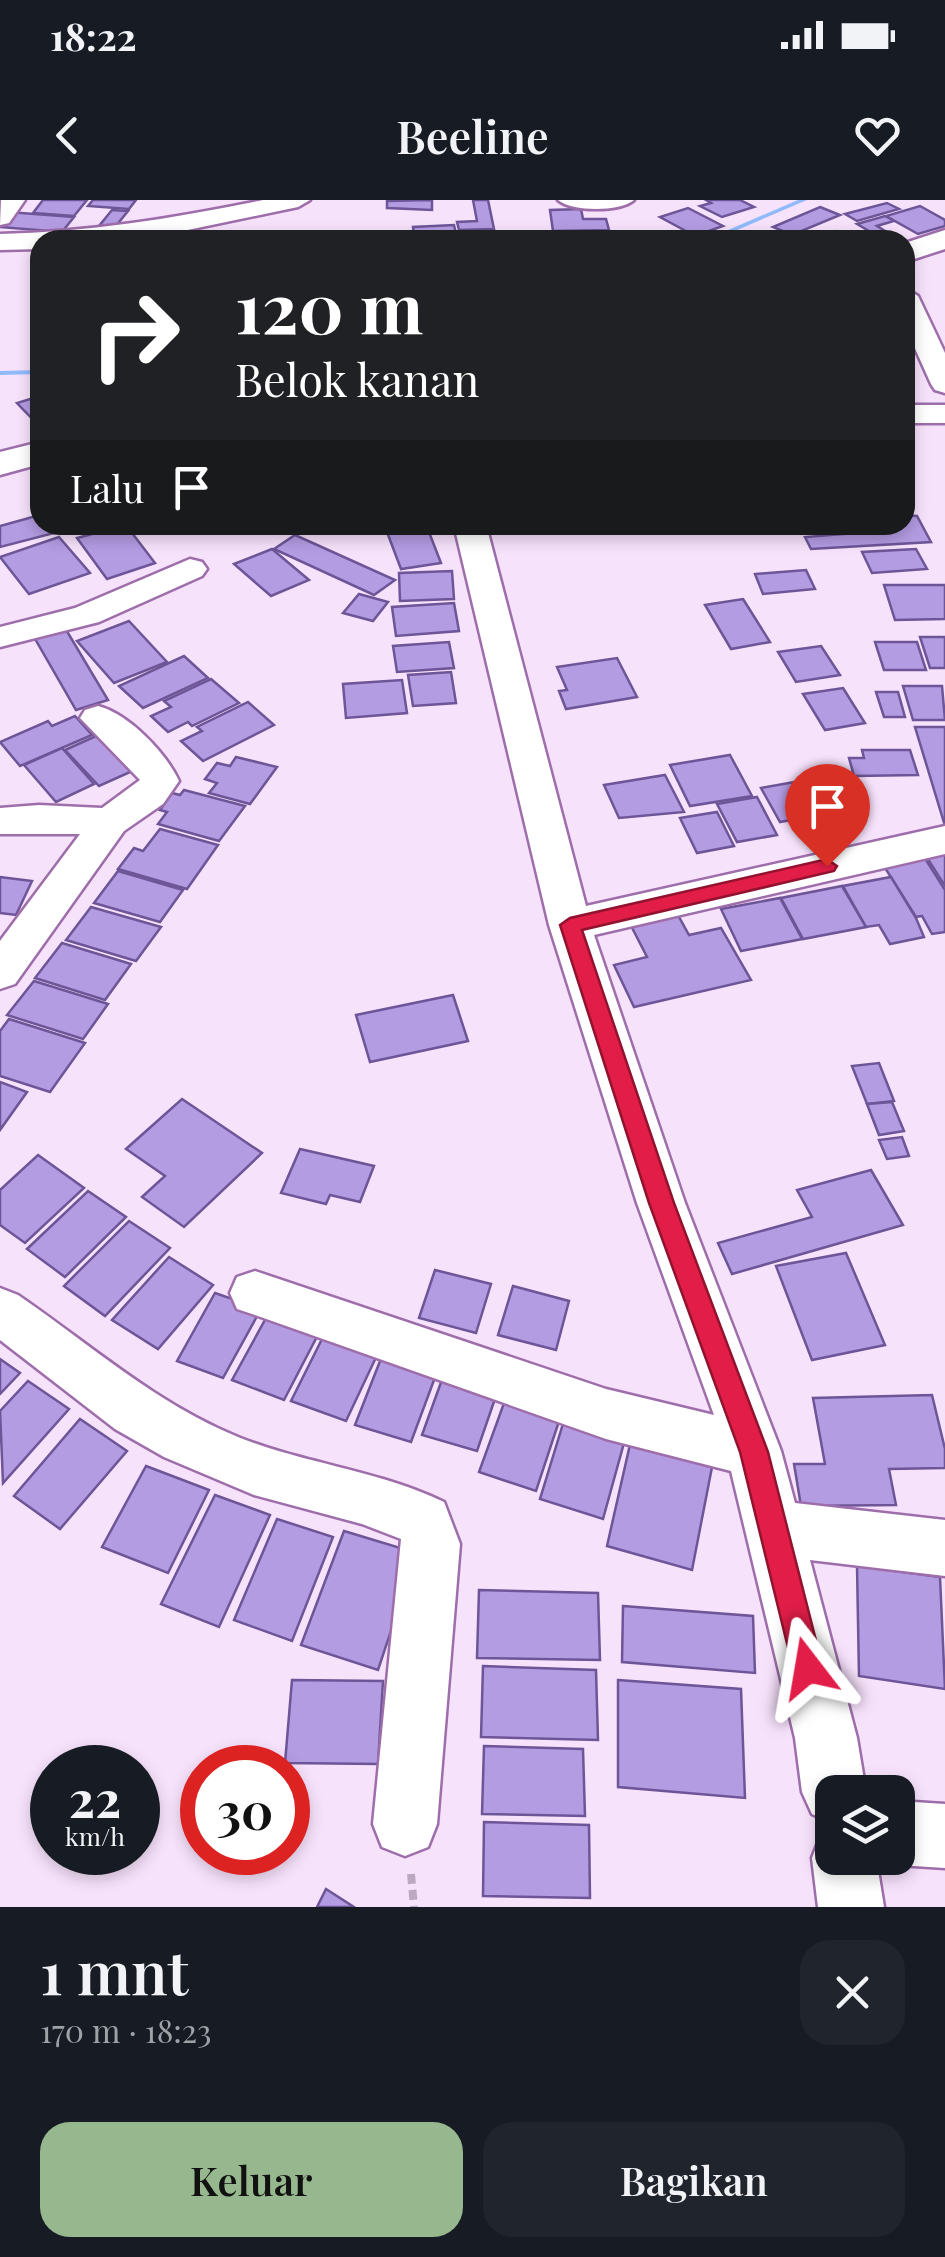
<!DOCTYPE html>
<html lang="id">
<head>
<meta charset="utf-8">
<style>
  :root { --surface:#171b24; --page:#20242c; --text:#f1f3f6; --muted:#9ea1a6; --accent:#97b88e }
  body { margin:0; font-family:"Playfair Display",serif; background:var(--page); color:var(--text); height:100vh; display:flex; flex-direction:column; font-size:38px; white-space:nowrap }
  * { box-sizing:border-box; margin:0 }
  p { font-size:32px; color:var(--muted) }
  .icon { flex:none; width:55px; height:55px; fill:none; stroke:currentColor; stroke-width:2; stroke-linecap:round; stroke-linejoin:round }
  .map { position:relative; height:1707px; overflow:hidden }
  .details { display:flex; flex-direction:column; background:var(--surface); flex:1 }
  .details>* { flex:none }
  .guide { position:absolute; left:30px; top:30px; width:885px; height:305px; border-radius:30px; box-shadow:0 5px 15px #0003; background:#202124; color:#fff; overflow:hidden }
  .controls { position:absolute; left:815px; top:1575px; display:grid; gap:20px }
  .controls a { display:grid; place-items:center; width:100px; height:100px; border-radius:20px; background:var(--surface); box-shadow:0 5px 15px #0003; font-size:50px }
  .speed { position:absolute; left:30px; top:1545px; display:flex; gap:20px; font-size:50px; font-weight:700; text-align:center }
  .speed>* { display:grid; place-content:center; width:130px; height:130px; border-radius:50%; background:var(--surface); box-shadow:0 5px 15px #0003; line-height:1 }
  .speed small { font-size:25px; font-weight:400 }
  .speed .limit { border:15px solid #d22; background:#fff; color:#111 }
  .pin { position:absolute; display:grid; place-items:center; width:85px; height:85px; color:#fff; margin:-102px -42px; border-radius:50% 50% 50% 0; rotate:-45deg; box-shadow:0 0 10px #0007 }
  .pin .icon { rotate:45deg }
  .me { position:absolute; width:110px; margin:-55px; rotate:346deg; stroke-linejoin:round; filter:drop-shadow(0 0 8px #0008) }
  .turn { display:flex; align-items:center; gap:35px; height:210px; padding:0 40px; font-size:45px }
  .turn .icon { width:130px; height:130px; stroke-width:2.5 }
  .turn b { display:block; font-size:70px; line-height:85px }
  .then { display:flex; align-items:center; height:95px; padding:0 40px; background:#0003; gap:20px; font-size:38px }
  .round { display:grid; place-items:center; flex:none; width:105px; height:105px; border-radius:30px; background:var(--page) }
  .overview { display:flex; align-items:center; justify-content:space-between; height:170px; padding:0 40px }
  h1 { font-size:60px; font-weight:600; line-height:75px }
  .cta { display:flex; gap:20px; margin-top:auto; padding:20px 40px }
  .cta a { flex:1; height:115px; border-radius:30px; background:var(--accent); color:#111; font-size:40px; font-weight:600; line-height:115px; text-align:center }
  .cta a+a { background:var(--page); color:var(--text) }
  .status { display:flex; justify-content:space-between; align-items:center; height:70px; padding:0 50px; background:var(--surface); direction:ltr }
  .status svg { height:28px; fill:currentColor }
  header { display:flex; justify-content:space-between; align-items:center; height:130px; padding:0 40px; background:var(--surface); font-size:45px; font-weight:600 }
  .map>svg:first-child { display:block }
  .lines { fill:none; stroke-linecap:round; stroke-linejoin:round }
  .stream { fill:#91bafb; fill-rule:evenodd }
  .building { fill:#b49ce3; stroke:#6d5597; stroke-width:2.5 }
  .minor-casing { stroke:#9e6eab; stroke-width:5 }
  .tertiary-casing { stroke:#9e6eab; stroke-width:5 }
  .path { stroke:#bda8c2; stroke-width:8; stroke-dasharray:10 6; stroke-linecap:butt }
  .minor { fill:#fff; fill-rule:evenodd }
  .tertiary { fill:#fff; fill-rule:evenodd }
  .route { fill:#e11d48; stroke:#92132f; stroke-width:2.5 }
</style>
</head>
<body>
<div class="status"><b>18:22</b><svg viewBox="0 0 49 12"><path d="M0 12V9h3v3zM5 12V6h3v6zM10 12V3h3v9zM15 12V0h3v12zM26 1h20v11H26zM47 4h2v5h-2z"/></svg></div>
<header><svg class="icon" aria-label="back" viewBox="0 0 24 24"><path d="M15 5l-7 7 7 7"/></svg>Beeline<svg class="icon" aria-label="heart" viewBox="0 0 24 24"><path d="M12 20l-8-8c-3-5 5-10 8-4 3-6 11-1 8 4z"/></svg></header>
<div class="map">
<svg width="945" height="1707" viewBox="0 0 945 1707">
  <rect width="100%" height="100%" fill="#f7e2fc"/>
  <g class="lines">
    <g class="stream">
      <path d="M798,0H807L714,40H705Z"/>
      <path d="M40,170V174L0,175V171Z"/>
    </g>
  </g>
  <g class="building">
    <path d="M43,0H87L74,16L33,13Z"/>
    <path d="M93,0H136L129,9L88,6Z"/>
    <path d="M432,0V10L387,8V1Z"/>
    <path d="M473,0H488L494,29L459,30L457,22L477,21Z"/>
    <path d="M706,0H740L754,7L722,17L700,6L711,3Z"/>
    <path d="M887,3L899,9L857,21L845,14Z"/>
    <path d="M920,6L945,20V26L918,34L886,16Z"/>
    <path d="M820,7L840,15L792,35L773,27Z"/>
    <path d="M688,8L723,26L695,36L660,17Z"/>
    <path d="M581,9L583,19H606L609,30L553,31L550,10Z"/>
    <path d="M112,10L128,11L111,32L95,31Z"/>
    <path d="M8,12L74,17L62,32L0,27Z"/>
    <path d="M885,16L894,21L877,26L890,34L879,37L857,24Z"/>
    <path d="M454,25L456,34L414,36L413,27Z"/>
    <path d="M837,31L845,36L854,34L865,40L813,37Z"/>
    <path d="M557,32H598L599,40H558Z"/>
    <path d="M40,196V227L17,203Z"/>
    <path d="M40,315V325H54L58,332L0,347V326Z"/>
    <path d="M905,315L917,316L931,342L811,349L805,337L845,334L841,325H905Z"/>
    <path d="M126,325L155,363L107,379L77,338Z"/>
    <path d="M427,327L441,363L401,369L387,332Z"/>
    <path d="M295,335L395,380L374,395L274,349Z"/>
    <path d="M59,337L90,373L29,394L0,357Z"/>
    <path d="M272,349L309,380L271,396L234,364Z"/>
    <path d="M916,349L927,369L872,373L862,352Z"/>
    <path d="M806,370L815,389L763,394L755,374Z"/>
    <path d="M452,371L454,399L400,401L399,373Z"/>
    <path d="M884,385H945V419L895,420Z"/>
    <path d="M359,394L388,402L373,421L343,413Z"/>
    <path d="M743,399L770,442L731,449L705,405Z"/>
    <path d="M454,403L459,431L396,436L392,407Z"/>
    <path d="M129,421L167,462L114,483L77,441Z"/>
    <path d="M65,428L108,500L76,510L34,437Z"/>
    <path d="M920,437H945V468H930Z"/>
    <path d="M449,442L454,468L397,472L393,446Z"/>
    <path d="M875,442H917L926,470H884Z"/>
    <path d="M821,446L840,475L796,482L778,452Z"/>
    <path d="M184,456L208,478L143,508L119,486Z"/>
    <path d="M617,458L637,497L566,509L559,491L567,490L557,467Z"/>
    <path d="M451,472L456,503L413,506L408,475Z"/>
    <path d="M211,479L239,503L192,526L188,522L168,532L151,516L171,507L164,501Z"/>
    <path d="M402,480L407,513L346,518L343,484Z"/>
    <path d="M903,486H942L945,520H913Z"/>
    <path d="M843,488L865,523L825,530L803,494Z"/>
    <path d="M876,492H898L905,517H884Z"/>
    <path d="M248,502L274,525L203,561L181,541L202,531L197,527Z"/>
    <path d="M75,516L92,535L20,566L0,542L48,521L52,526Z"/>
    <path d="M915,527H945V626Z"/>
    <path d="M105,532L139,568L99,586L65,550Z"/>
    <path d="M62,548L94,584L56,602L24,565Z"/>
    <path d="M862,550H910L918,575L854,576L849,558H864Z"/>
    <path d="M730,555L752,596L690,606L670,565Z"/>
    <path d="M236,557L277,567L250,604L209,593L217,583L205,579L217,563L230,566Z"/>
    <path d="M665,575L684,612L619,618L604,585Z"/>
    <path d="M829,576L849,609L780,622L761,588Z"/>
    <path d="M184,590L245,606L219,641L158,624L167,612L160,610L172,593L180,595Z"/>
    <path d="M757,597L777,635L737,642L717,604Z"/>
    <path d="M717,612L734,646L697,653L680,618Z"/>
    <path d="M160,629L218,645L187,689L118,669L134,648L143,651Z"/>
    <path d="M921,652L945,690V732L932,734L922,716L916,717L880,660Z"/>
    <path d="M945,652V686L926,656Z"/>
    <path d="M118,671L183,690L160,722L94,703Z"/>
    <path d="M0,677L32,681L16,715L0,713Z"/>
    <path d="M891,677L916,718L924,737L890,744L879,725L866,727L843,686Z"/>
    <path d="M842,686L866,727L803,739L781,698Z"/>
    <path d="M780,698L802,739L741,751L721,709Z"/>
    <path d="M673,706L689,735L721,728L751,780L634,807L614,765L647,757L626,716Z"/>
    <path d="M91,707L161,727L136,761L66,740Z"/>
    <path d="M62,743L131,764L105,800L35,778Z"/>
    <path d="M34,781L108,804L83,839L7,815Z"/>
    <path d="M453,795L468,841L370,862L356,815Z"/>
    <path d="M9,819L85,843L50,892L0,876V831Z"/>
    <path d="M879,863L894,901L867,904L852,866Z"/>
    <path d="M0,882L27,892L0,930Z"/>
    <path d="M182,899L262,953L184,1027L142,997L165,976L126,949Z"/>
    <path d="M892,902L904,931L879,935L867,904Z"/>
    <path d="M902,937L909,956L887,959L879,940Z"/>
    <path d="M300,949L374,966L360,1002L330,995L326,1004L281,993Z"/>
    <path d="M38,955L84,988L25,1043L0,1025V990Z"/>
    <path d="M871,970L903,1025L732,1074L718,1043L812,1017L797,990Z"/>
    <path d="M88,991L126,1017L65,1077L27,1049Z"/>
    <path d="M129,1021L170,1048L105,1116L64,1086Z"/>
    <path d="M846,1053L885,1145L812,1160L776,1066Z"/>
    <path d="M169,1057L213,1085L158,1149L112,1120Z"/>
    <path d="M435,1070L491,1084L476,1133L419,1118Z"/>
    <path d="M513,1086L569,1101L556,1150L498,1135Z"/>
    <path d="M215,1093L261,1109L223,1178L177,1161Z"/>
    <path d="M271,1109L322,1127L284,1200L232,1180Z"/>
    <path d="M326,1131L379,1151L346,1221L291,1201Z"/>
    <path d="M382,1156L437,1172L411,1242L355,1225Z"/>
    <path d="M0,1159L20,1173L0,1194Z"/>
    <path d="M444,1174L498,1190L477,1251L422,1235Z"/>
    <path d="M28,1181L69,1209L3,1283L0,1211Z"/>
    <path d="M508,1192L563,1209L536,1291L479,1272Z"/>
    <path d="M932,1195L945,1249V1268L889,1269L896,1305L801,1306L794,1264H825L813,1198Z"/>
    <path d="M566,1214L627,1232L603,1319L540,1299Z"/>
    <path d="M80,1219L127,1251L60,1329L14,1296Z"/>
    <path d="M631,1240L713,1262L692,1370L607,1346Z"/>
    <path d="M146,1266L209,1290L168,1373L102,1347Z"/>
    <path d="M215,1295L270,1315L219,1427L161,1404Z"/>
    <path d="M277,1319L333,1337L292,1441L234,1420Z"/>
    <path d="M344,1331L417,1353L378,1470L301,1445Z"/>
    <path d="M857,1366L940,1377L945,1489L859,1476Z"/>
    <path d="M479,1390L598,1393L600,1460L477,1458Z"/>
    <path d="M623,1406L753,1416L755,1473L622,1462Z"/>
    <path d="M483,1466L596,1470L598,1540L481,1537Z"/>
    <path d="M292,1480L383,1481L378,1564L285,1563Z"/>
    <path d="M618,1480L741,1489L745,1598L618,1587Z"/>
    <path d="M484,1546L583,1549L585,1616L482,1614Z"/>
    <path d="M484,1622L589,1625L590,1698L483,1696Z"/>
    <path d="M326,1689L354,1707H317Z"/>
  </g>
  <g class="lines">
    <g class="minor-casing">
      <g id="minor">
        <path d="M25,0L9,23L0,25L1,0Z"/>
        <path d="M263,0H310L298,7L154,37L40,40V49L0,50V34C89,32 175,18 263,0Z"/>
        <path d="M558,0H634C620,12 572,12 558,0Z"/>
        <path d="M905,88L918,96L945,153V193L935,190L931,184L905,126Z"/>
        <rect x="905" y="205" width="40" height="18"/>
        <path d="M454,325H486L586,706L945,626V654L594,735L685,1003L781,1251L795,1303L945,1320V1376L810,1360L857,1538L866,1592H832V1623L812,1614L802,1592L795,1538L731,1271L606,1239L255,1115L237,1109L230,1093L237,1077L255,1071L606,1189L714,1215L637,1003L549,725Z"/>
        <path d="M190,359L202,362L207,369L202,376L99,422L0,447V427L75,408Z"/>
        <path d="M98,506C129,514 166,553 179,581L163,604L124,631L15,784L0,789V741L80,634H0V608L39,605L102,608L140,580L80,518L85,510Z"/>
        <path d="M0,1088L18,1095C91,1145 155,1203 238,1237C305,1264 378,1270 444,1302L460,1344L437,1624L428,1647L405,1656L382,1647L373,1624L401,1339L362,1324L254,1295L164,1257L115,1229L0,1140Z"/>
        <path d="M898,1601L945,1604V1668L898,1665L880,1658H898Z"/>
        <path d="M832,1630V1658H876L884,1707H818L812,1658L821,1635Z"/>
      </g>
    </g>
    <g class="tertiary-casing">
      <g id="tertiary">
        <path d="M945,30V49L905,62V43Z"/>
        <path d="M40,242V264L0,275V252Z"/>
      </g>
    </g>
    <path class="path" d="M411,1674L414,1707"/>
    <use href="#minor" class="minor"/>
    <use href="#tertiary" class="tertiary"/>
  </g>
  <path class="route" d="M827,659L837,666L834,671L582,730L674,1003L768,1252L823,1468L819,1479L808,1483L797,1479L793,1468L740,1252L649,1003L560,725L570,718Z"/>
</svg>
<div class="controls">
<a><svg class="icon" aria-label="layers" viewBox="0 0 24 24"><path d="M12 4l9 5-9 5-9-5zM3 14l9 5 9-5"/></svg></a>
</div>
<div class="speed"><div>22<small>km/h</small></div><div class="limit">30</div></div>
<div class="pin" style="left:827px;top:666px;background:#d93025"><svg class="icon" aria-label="arrive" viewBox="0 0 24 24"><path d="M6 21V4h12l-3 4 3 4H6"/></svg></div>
<svg class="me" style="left:808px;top:1468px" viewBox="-20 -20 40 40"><path d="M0-17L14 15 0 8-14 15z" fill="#e11d48" stroke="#fff" stroke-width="4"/></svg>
<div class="guide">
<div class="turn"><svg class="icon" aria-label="right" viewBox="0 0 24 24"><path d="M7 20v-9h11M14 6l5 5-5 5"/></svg><div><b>120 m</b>Belok kanan</div></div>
<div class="then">Lalu<svg class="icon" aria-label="arrive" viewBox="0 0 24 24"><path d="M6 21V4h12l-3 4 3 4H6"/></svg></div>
</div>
</div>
<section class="details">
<div class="overview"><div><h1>1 mnt</h1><p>170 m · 18:23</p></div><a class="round"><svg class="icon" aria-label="close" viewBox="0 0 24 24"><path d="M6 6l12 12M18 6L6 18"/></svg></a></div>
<div class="cta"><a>Keluar</a><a>Bagikan</a></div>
</section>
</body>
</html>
